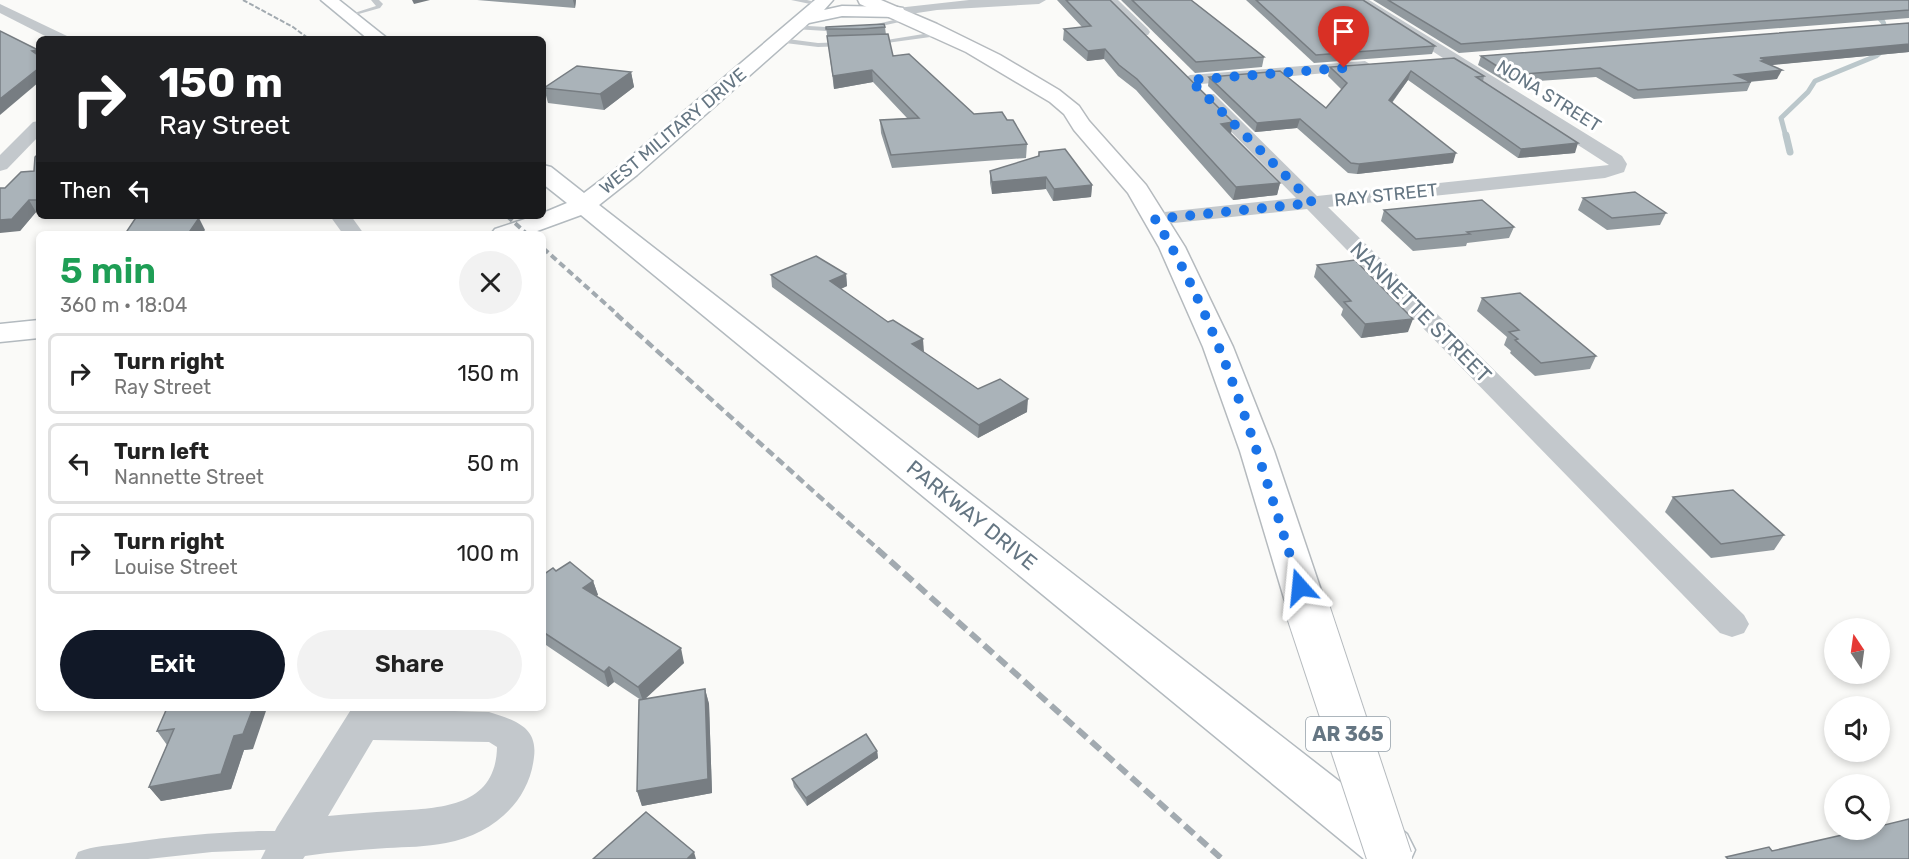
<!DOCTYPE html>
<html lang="en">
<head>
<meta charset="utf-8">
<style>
  :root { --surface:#fff; --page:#f2f2f2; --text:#222; --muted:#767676; --line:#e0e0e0; --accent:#111827 }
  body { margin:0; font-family:Rubik,sans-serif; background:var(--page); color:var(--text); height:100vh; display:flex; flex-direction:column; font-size:22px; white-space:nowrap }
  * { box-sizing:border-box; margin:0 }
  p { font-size:20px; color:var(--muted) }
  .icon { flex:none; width:33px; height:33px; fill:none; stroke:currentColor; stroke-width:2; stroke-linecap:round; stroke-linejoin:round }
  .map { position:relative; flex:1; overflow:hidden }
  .drawer { position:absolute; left:36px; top:231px; width:510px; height:480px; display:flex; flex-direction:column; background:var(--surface); border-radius:9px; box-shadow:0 3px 9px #0003 }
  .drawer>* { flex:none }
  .banner { position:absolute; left:36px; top:36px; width:510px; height:183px; border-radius:9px; box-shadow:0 3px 9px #0003; background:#202124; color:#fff; overflow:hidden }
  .needle { width:39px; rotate:347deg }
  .controls { position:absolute; left:1824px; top:618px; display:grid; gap:12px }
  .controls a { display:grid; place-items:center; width:66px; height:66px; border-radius:50%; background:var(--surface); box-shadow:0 3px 9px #0003; font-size:30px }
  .pin { position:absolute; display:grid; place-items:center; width:51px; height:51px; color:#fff; margin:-62px -26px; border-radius:50% 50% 50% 0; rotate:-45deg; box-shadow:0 0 6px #0007 }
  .pin .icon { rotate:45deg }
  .me { position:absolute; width:66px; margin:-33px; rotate:342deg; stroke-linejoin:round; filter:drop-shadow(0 0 4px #0008) }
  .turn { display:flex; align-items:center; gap:21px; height:126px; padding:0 24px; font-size:27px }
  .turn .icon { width:78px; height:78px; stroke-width:2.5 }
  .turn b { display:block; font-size:42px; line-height:51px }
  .then { display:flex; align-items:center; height:57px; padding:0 24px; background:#0003; gap:12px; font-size:22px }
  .round { display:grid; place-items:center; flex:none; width:63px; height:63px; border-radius:32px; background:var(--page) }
  .head { display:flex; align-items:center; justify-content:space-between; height:102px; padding:0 24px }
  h1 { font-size:36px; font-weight:600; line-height:45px; color:#1e9e55 }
  .primary-button { display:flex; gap:12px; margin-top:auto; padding:12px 24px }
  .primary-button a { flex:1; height:69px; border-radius:36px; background:var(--accent); color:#fff; font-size:24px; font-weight:600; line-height:69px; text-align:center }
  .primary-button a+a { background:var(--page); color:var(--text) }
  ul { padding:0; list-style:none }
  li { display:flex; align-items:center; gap:18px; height:81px; margin:0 12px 9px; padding:0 12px; border:3px solid var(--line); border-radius:9px }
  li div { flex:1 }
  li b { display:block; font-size:22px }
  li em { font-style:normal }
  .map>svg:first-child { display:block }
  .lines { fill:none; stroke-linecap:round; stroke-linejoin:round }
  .stream-far1 { stroke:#bbc7cb; stroke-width:5 }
  .stream { stroke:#bbc7cb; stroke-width:7 }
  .secondary-casing { stroke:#b3babf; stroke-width:3 }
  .primary-casing { stroke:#b5babe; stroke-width:3 }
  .lane { fill:#c3c8cc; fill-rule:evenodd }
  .street { fill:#c3c8cc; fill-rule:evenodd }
  .secondary { fill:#fff; fill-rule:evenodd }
  .primary { fill:#fff; fill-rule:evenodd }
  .rail-far3 { stroke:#a2aab0; stroke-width:2; stroke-dasharray:5 2; stroke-linecap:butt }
  .rail-far2 { stroke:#a2aab0; stroke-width:4; stroke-dasharray:7 4; stroke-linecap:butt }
  .rail-far1 { stroke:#a2aab0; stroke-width:4.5; stroke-dasharray:9 4.5; stroke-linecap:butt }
  .rail { stroke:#a2aab0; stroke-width:6; stroke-dasharray:12 6; stroke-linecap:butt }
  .primary-bridge-casing { stroke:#b5babe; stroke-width:46; stroke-linecap:butt }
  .primary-bridge { stroke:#fff; stroke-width:44 }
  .wall { fill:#929a9f }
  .shaded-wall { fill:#777d82 }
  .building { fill:#aab3b9; stroke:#777d82; stroke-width:1.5 }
  .route { stroke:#1a73e8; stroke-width:10; stroke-dasharray:0 18 }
  .labels { text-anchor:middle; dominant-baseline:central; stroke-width:6; stroke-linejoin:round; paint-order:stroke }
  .far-street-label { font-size:18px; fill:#657683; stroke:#fff }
  .shield { fill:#fff; stroke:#939fa8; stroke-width:1.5 }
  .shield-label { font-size:20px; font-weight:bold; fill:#657683 }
  .street-label { font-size:21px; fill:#657683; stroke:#fff }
</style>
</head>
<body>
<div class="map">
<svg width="1909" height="859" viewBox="0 0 1909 859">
  <rect width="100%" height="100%" fill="#fafaf8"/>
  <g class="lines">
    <g class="stream-far1">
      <path d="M1882,0L1871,9L1883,22L1888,34"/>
      <path d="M1786,137L1781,118L1808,92L1815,81L1876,56L1887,47"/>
    </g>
    <path class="stream" d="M1786,135L1790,152"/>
    <g class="secondary-casing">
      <g id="secondary">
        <path d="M321,0H339L388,39H368Z"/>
        <path d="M815,0H833L824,10L842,6L897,7L903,8L905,12L903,16L897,17L842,16L809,23L637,175L599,205L1407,834L1415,850L1411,859H1364L581,215L529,234H491L495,229L534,216H543V213L567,203L543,184V165L551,167L584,193L621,165Z"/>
        <path d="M39,320V338L0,342V324Z"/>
      </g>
    </g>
    <g class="primary-casing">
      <path id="primary" d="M858,0H881L937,24L1000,55L1059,90L1079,106L1089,121L1146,185L1185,247L1233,347L1274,451L1327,608L1321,619L1307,623L1293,619L1287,608L1240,451L1203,347L1159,247L1128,193L1074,130L1064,114L1050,102L966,52L860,4Z"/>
    </g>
    <g class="lane">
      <path d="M371,0H379L383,4L380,8L348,17V15L376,6Z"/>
      <path d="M791,0H807L823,4L820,6Z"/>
      <path d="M911,16L915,18L913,19L868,29L864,27Z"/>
      <path d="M791,25L843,28L847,30L843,32L794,29L790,27Z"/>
      <path d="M942,31H945V35L872,45L868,43Z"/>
      <path d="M780,38L818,43L847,42L851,44L847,46L818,47L777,42V38Z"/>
      <path d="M263,831H288L295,833L298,840L295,847L288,849L212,852L148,859H75L78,852C93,846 112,845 128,843C173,836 217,832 263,831Z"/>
    </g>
    <g class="street">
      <path d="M969,0H1046L1039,4L937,10L897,16L890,12L897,8Z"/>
      <path d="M1103,0H1118L1148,29L1150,32L1148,35H1138Z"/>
      <path d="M1353,0H1369L1622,156L1627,164L1624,172L1605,178L1328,207L1744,615L1749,624L1744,633L1732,637L1720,633L1307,209L1155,225L1148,223L1145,219L1148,215L1155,213L1296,198L1202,102L1200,98L1202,94H1214L1317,196L1609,165Z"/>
      <path d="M0,4L67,36L69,39H51L0,13Z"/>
      <path d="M1365,61L1373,66L1371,69L1190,85L1182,80L1190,75Z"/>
      <path d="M39,121V136L7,169L0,171V155L33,122Z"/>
      <path d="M330,216H351L364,234H343Z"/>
      <path d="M352,708L489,712C514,720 538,726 534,757C529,804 490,835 446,843C426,847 406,847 387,848C359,850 332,852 305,856L303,859H261L277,827ZM373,740L489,742L497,747C496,808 439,808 393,811C371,812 350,814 328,816Z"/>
    </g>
    <use href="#secondary" class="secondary"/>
    <use href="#primary" class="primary"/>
    <path class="rail-far3" d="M243,0L293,27L309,39"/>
    <g class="rail-far2">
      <path d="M507,216L527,234"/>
      <path d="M543,248L618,315"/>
    </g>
    <path class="rail-far1" d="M616,314L879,550"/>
    <path class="rail" d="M877,549L1222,859"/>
    <g class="primary-bridge-casing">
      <path id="primary-bridge" d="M1307,608L1390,859"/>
    </g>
    <use href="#primary-bridge" class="primary-bridge"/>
  </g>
  <g class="wall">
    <path d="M477,0H576L575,8Z"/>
    <path d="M1057,0H1110L1231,134L1280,183L1277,195L1233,200L1136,90L1118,76L1104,59L1087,61L1063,40L1064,29L1082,27Z"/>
    <path d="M1121,0H1191L1264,57L1262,67L1195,73Z"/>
    <path d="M1246,0H1363L1435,46L1432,54L1314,63Z"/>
    <path d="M1373,0H1909V18L1459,53Z"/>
    <path d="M1909,23V52L1770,65L1777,79L1750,82H1751L1747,91L1634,99L1596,77L1508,83L1478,65L1481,56Z"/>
    <path d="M826,27H885L886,35L893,56L974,114L1007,120L1027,144L1026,158L892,168L881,133L880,120L907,118L873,82L834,89Z"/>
    <path d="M1454,58L1484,76L1483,82L1575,153L1518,158L1408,80L1392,103L1453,163L1357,174L1348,173L1297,128L1255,132L1208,86L1209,77L1326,108L1342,90L1328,76L1330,67Z"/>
    <path d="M631,72L634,87L604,110L548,103L544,88Z"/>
    <path d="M1039,152L1092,185L1091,197L1053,201L1046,189L992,194L990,183V171L1038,157Z"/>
    <path d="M39,153V212H36L20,231L5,188L34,171Z"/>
    <path d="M1583,198L1666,213L1660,225L1607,230L1578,210Z"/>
    <path d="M1384,210L1514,227L1509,238L1467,243L1466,246L1413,251L1381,221Z"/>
    <path d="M1317,265L1408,332L1361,338L1341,315L1343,309L1314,277Z"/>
    <path d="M846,274L847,286L841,289L923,352L978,389L1027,412L978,438L772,287L771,275Z"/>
    <path d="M1482,298L1596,356L1590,369L1535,376L1510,353L1511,351L1504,345L1507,337L1477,311Z"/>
    <path d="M1673,497L1784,535L1774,550L1711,558L1665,512Z"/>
    <path d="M556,571L593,581L598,595L596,596L684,663L644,699L705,689L709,704L712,793L642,806L637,791L641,700L614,682L608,687L543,643V575Z"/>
    <path d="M167,708L253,749L244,750L231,789L161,801L149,787L167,745L157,731Z"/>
    <path d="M877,751L878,758L807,806L794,787L792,779Z"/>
  </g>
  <g class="shaded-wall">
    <path d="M412,0H430L414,4Z"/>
    <path d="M573,0H576L575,8Z"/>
    <path d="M1909,44V52L1763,66L1760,58Z"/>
    <path d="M1105,49L1104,59L1087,61L1088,51Z"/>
    <path d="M38,50L39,52V61L32,51Z"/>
    <path d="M39,68V82L0,115V99Z"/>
    <path d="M872,70L873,82L834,89L833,76Z"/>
    <path d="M1782,70L1777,79L1731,83L1735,75Z"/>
    <path d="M1411,71L1408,80L1386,110L1389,100Z"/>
    <path d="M631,72L634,87L604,110L600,94Z"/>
    <path d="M1300,119L1297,128L1255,132L1257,123Z"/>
    <path d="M1233,122L1231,134L1221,124Z"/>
    <path d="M1578,143L1575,153L1518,158L1521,149Z"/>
    <path d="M1456,153L1453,163L1357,174L1359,164Z"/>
    <path d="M1046,177V189L992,194V182Z"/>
    <path d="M1280,183L1277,195L1233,200L1236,187Z"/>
    <path d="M1092,185L1091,197L1053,201L1054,189Z"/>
    <path d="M29,200L36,212L20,231L0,233V220Z"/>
    <path d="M199,218L205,230L202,234H188Z"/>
    <path d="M846,274L847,286L831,293L830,281Z"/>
    <path d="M1413,319L1408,332L1361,338L1365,324Z"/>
    <path d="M923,339L924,352L912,344Z"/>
    <path d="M1028,399L1027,412L978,438L979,425Z"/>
    <path d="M593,581L598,595L587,602L583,588Z"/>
    <path d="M681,648L684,663L643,701L638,687Z"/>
    <path d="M609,667L614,682L608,687L604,672Z"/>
    <path d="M705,689L709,704L712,793L642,806L637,791Z"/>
    <path d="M253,708H267L253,749L244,750L231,789L161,801L149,787L234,736Z"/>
    <path d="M877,751L878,758L807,806L806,798Z"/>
    <path d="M694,852L696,859H687Z"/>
  </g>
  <g class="building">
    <path d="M1066,0H1110L1233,122L1221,124L1280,183L1236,187L1137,79L1119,65L1105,49L1088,51L1064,29L1091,26Z"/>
    <path d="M1132,0H1191L1264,57L1196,62Z"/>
    <path d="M1256,0H1363L1435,46L1316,55Z"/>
    <path d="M1388,0H1909V10L1461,44Z"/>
    <path d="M1909,23V44L1760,58L1766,60L1761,61L1782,70L1735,75L1751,82L1638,90L1600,68L1511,75L1481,56Z"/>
    <path d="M884,24L885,27L861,29H826V27Z"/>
    <path d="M0,31L38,50L32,51L39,56V68L0,99Z"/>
    <path d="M888,34L893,56L909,54L974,114L1002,112L1007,120H1013L1027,144L891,155L880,120L919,118L872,70L833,76L827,36Z"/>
    <path d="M1454,58L1484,76L1476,77L1578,143L1521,149L1411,71L1389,100L1456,153L1359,164L1351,163L1300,119L1257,123L1209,77L1280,71L1326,108L1347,83L1330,67Z"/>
    <path d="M577,66L631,72L600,94L544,88Z"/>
    <path d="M1065,149L1092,185L1054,189L1046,177L992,182L990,171L1039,156V152Z"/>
    <path d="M39,153V200H29L12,219L0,220V188H5L21,172L34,171L35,157Z"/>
    <path d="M1635,192L1666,213L1612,218L1583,198Z"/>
    <path d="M1482,200L1514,227L1467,232L1470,234L1416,239L1384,210Z"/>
    <path d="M137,216H183L199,218L188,234H125Z"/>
    <path d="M816,256L846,274L830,281L888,322L893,320L923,339L912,344L978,389L1000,379L1028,399L979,425L771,275Z"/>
    <path d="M1355,260L1413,319L1365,324L1344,302L1351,301L1317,265Z"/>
    <path d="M1520,293L1596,356L1541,363L1515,340L1518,339L1509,332L1519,330L1482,298Z"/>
    <path d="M1733,490L1784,535L1721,544L1673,497Z"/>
    <path d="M570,562L593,581L583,588L681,648L638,687L609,667L604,672L543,632V575L553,568L556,571Z"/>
    <path d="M705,689L708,779L637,791L639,700Z"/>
    <path d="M167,708H253L243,734L234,736L221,774L149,787L174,729L157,731Z"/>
    <path d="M866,734L877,751L806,798L792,779Z"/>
    <path d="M646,812L694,852L687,859H593Z"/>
    <path d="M1909,819V859H1728L1726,857L1769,847L1772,851L1864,830H1880V826Z"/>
  </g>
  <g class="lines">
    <path class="route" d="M1300,587C1261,464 1223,329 1155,219L1313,203L1190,80L1344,68"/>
  </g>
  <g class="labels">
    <g class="far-street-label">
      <text transform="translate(1549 96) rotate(32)">NONA STREET</text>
      <text transform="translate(673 131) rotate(-40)">WEST MILITARY DRIVE</text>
      <text transform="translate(1386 195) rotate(-6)">RAY STREET</text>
    </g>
    <rect class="shield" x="1306" y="717" width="84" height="34" rx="4.5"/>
    <g class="shield-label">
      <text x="1348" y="734">AR 365</text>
    </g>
    <g class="street-label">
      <text transform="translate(1421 312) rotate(45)">NANNETTE STREET</text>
      <text transform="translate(972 515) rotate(39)">PARKWAY DRIVE</text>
    </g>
  </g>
</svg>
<div class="controls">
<a><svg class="needle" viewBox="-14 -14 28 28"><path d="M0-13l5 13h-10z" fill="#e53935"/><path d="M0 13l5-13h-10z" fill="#767676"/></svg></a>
<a><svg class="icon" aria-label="sound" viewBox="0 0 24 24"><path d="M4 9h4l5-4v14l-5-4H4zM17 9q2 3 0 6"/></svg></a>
<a><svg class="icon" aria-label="search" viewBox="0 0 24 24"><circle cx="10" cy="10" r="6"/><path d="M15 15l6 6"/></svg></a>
</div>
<div class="pin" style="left:1344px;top:68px;background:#d93025"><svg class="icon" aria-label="arrive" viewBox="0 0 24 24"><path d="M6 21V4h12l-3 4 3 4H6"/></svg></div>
<svg class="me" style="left:1300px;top:587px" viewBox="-20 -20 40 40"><path d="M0-17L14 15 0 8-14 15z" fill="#1a73e8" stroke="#fff" stroke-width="4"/></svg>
<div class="banner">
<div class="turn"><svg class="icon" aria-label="right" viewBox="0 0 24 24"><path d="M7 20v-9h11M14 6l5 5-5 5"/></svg><div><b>150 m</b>Ray Street</div></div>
<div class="then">Then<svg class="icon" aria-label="left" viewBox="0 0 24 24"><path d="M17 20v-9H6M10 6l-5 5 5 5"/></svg></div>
</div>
<section class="drawer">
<div class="head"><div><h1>5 min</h1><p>360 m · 18:04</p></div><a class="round"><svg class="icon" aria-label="close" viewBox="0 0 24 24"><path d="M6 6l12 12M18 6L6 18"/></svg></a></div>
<ul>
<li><svg class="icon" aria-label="right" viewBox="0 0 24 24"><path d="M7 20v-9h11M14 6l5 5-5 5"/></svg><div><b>Turn right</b><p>Ray Street</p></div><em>150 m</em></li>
<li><svg class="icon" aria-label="left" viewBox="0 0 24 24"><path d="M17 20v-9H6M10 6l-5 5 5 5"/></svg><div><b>Turn left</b><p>Nannette Street</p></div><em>50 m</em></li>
<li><svg class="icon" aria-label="right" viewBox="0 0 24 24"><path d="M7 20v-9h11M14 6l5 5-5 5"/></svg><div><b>Turn right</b><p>Louise Street</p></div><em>100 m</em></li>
</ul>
<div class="primary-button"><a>Exit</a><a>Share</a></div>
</section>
</div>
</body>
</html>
